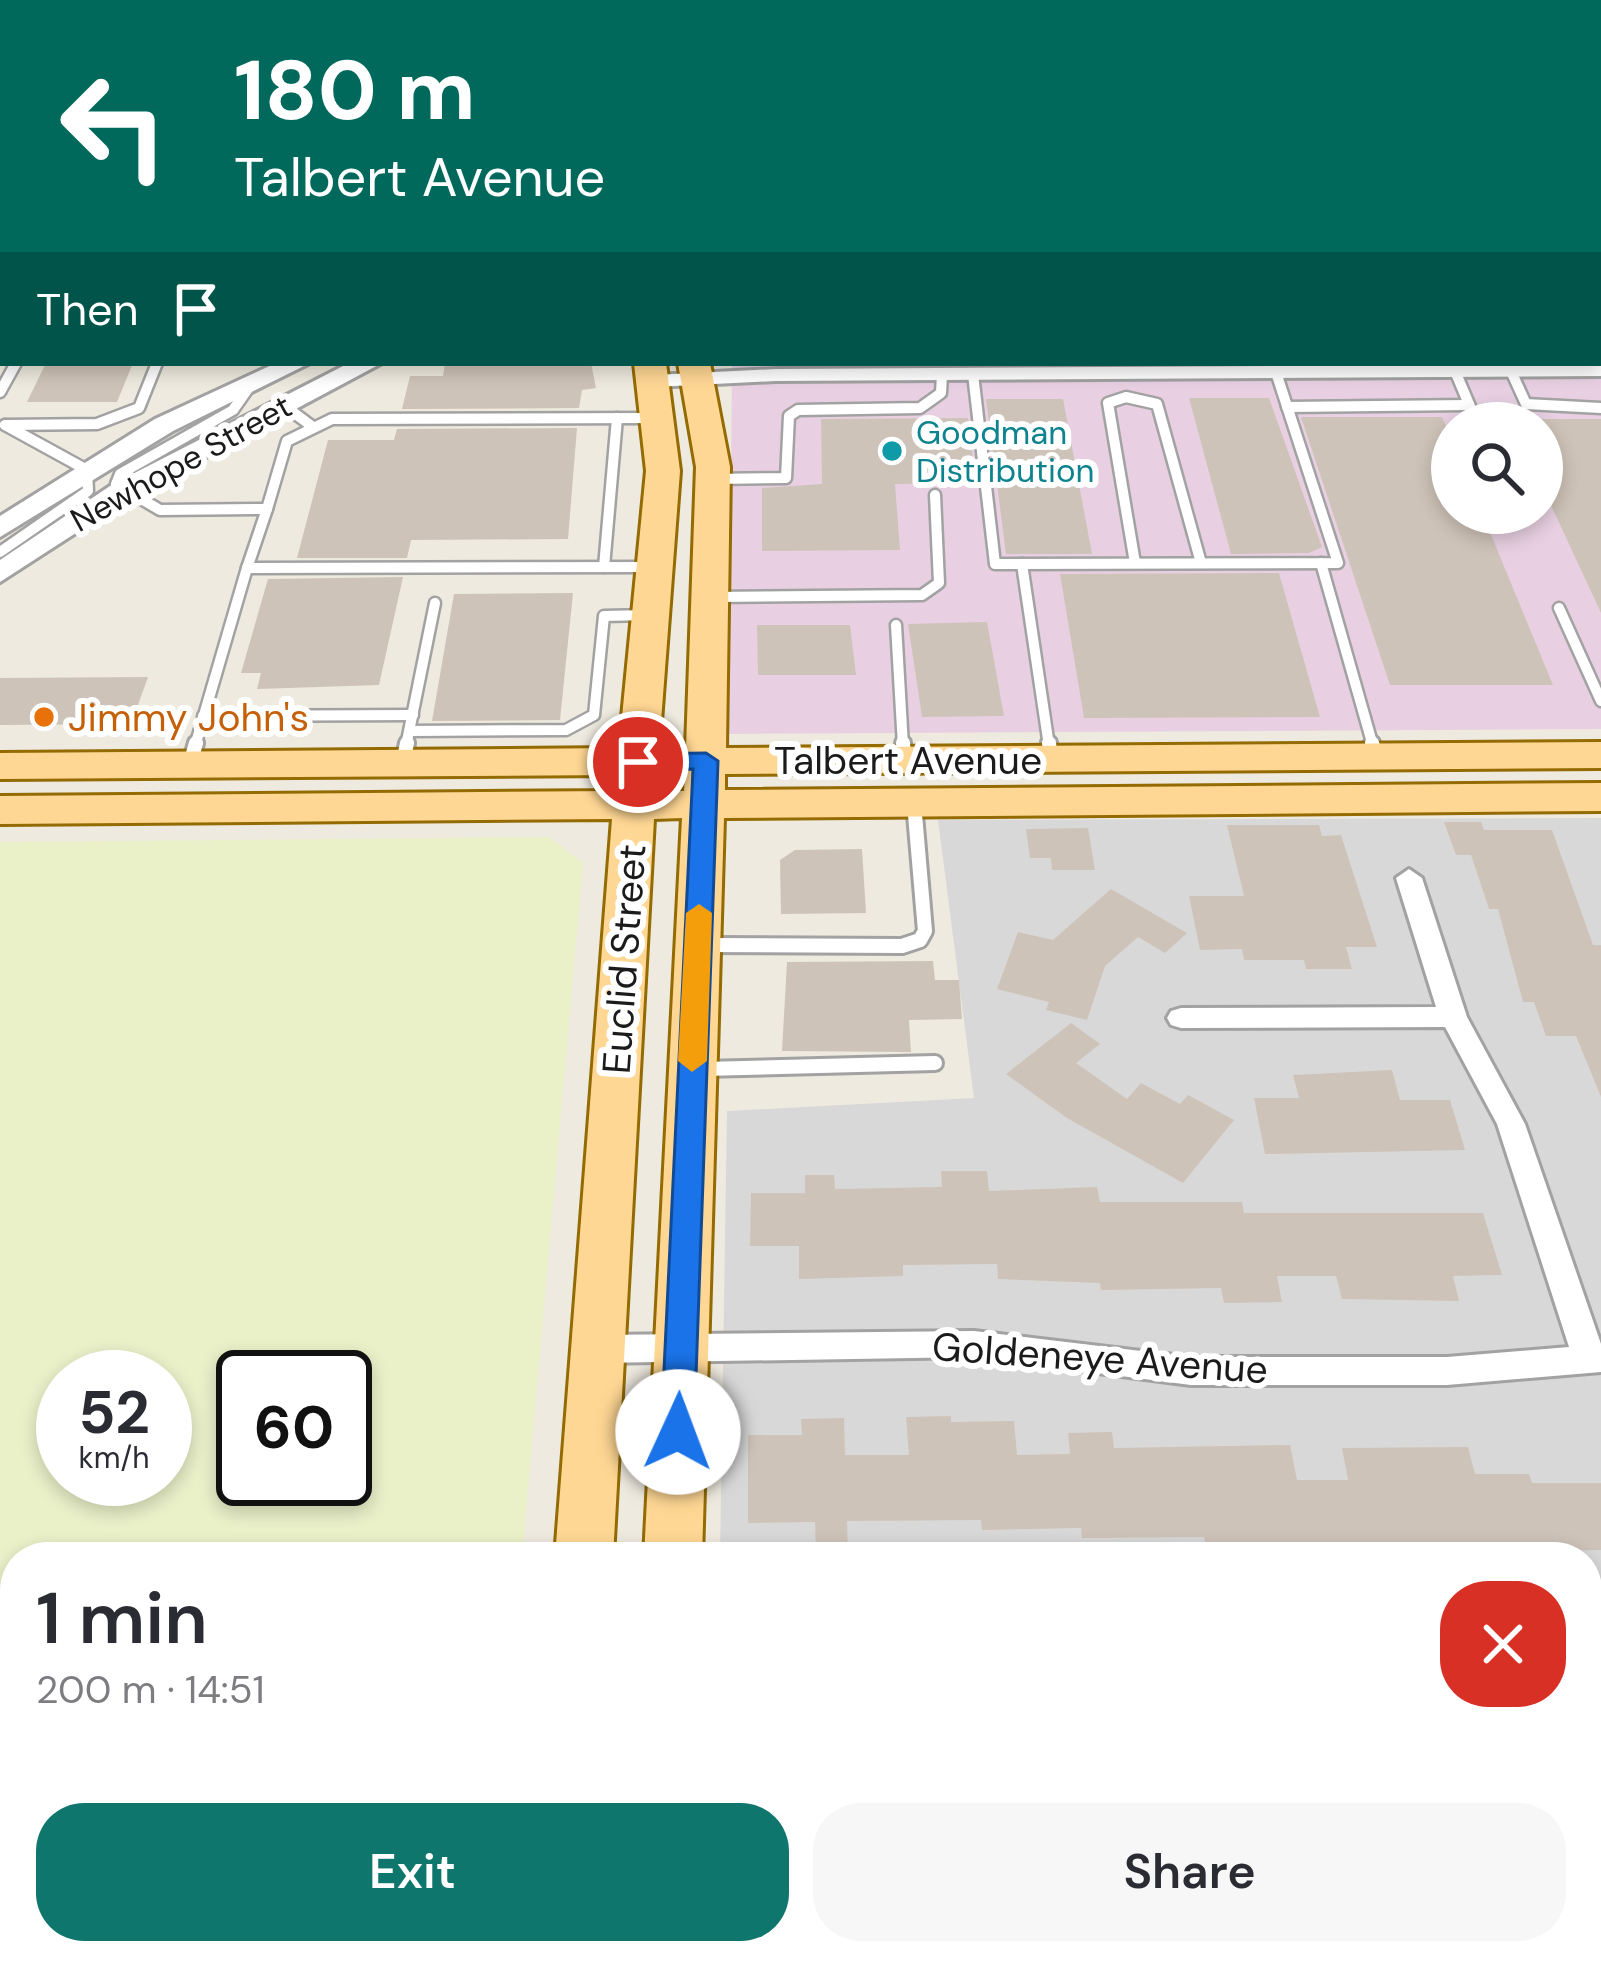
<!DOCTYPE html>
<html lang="en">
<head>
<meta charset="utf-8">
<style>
  :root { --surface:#fff; --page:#f7f7f7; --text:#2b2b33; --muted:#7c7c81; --accent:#0f766e }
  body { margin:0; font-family:"DM Sans",sans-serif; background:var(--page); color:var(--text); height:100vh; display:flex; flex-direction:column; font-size:45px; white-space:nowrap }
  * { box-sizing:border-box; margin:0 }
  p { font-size:39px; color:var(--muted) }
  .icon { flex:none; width:66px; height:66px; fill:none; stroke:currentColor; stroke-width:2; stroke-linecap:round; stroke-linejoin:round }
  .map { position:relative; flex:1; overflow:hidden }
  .sheet { position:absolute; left:0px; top:1542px; width:1602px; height:423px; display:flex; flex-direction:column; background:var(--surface); border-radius:48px 48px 0 0; box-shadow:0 6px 18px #0003 }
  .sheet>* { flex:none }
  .guide { position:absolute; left:0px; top:0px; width:1602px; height:366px; box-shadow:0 6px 18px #0003; background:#00695c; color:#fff; overflow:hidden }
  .controls { position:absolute; left:1431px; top:402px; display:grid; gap:24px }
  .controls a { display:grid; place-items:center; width:132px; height:132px; border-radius:50%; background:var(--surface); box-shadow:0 6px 18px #0003; font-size:60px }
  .speed { position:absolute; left:36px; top:1350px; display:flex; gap:24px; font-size:60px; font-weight:700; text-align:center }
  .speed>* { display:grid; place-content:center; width:156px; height:156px; border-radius:50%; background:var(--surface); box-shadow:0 6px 18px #0003; line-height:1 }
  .speed small { font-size:30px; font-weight:400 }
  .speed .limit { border:6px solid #111; border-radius:18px; background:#fff; color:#111 }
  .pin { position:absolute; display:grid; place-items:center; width:102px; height:102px; color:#fff; margin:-51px; border:6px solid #fff; border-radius:50%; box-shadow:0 3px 12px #0007 }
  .me { position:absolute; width:132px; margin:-66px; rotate:2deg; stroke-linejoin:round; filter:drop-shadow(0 0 9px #0008) }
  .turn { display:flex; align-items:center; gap:42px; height:252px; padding:0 36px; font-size:54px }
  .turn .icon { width:156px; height:156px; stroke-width:2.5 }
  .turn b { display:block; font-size:84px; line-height:102px }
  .then { display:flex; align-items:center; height:114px; padding:0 36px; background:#0003; gap:24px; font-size:45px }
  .round { display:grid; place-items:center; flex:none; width:126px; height:126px; border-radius:48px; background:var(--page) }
  .head { display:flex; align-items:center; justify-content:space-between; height:204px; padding:0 36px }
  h1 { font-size:72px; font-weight:600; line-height:90px }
  .button { display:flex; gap:24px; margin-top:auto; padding:24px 36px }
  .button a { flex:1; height:138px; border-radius:48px; background:var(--accent); color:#fff; font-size:48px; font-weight:600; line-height:138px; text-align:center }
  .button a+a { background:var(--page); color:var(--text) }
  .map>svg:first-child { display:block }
  .residential { fill:#d9d8d8 }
  .industrial { fill:#e8d0e2; fill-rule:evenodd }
  .farmland { fill:#eaf0c8; fill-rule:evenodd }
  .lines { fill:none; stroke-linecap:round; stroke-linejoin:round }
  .stream { stroke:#9acde1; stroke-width:12 }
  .building { fill:#cec3b8 }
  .service-far2-casing { stroke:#a2a2a2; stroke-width:12 }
  .service-far1-casing { stroke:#a2a2a2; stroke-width:15 }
  .service-casing { stroke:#a2a2a2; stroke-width:20 }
  .minor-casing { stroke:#a2a2a2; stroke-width:6 }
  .tertiary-casing { stroke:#a2a2a2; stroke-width:6 }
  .primary-casing { stroke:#936b00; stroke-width:6 }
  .motorway-casing { stroke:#e7124e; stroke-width:6 }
  .service-far2 { stroke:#fff; stroke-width:9 }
  .service-far1 { stroke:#fff; stroke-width:10 }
  .service { stroke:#fff; stroke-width:14 }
  .minor { fill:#fff; fill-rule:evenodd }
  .tertiary { fill:#fff; fill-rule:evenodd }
  .primary { fill:#ffd794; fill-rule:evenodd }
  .motorway { fill:#ef7e8c; fill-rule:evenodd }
  .route { fill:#1a73e8; stroke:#114b97; stroke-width:3 }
  .slow { fill:#f59e0b }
  .culture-dot { fill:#0f9aa8; stroke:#fff; stroke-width:4.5 }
  .food-dot { fill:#e8710a; stroke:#fff; stroke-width:4.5 }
  .labels { text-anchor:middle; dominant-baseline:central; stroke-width:12; stroke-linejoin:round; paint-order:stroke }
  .far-culture-label { font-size:33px; fill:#0d838f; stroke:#fff; text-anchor:start }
  .far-street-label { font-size:33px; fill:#1b1b1b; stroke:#fff }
  .food-label { font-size:39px; fill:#c56008; stroke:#fff; text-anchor:start }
  .street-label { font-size:39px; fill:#1b1b1b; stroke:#fff }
</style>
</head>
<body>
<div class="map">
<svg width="1601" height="1963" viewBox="0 0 1601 1963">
  <rect width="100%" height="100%" fill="#eeeadf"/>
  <g class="residential">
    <path d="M1601,818V1593H1587V1557H720L727,1111L974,1098L938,820Z"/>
    <path d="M1601,1711V1963H723V1950H1587V1712Z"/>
  </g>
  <path class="industrial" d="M1601,357V729L729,734L732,363H1599ZM1452,423H1542V513H1452Z"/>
  <path class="farmland" d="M549,837L583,863L522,1557H15V1924L0,1921V842ZM63,1377H165V1479H63ZM243,1377H345V1479H243Z"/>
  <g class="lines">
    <path class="stream" d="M1587,1663H1601"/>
  </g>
  <g class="building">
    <path d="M46,363H133L117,402H27Z"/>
    <path d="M445,363H591L596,388L582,390L579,408L402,409L410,376H443Z"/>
    <path d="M1189,398H1269L1322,547L1309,553L1231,554Z"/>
    <path d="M986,399H1063L1092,554H1006Z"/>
    <path d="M1301,417H1442L1452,440V513H1482L1553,685H1390Z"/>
    <path d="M968,418L976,483L895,484L900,550L762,551V488L822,484L821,419Z"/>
    <path d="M1542,419H1601V613L1542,486Z"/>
    <path d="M577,428L568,539L411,540L407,558H297L328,440H394L397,429Z"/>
    <path d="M1279,573L1320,717L1084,718L1060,574Z"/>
    <path d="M403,577L379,685L257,689L261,673H241L268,579Z"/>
    <path d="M573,593L560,720L432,721L454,594Z"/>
    <path d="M987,622L1004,716L922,717L908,624Z"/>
    <path d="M757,625H850L856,675H758Z"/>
    <path d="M148,677L131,724L0,725V678Z"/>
    <path d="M1444,822H1481L1484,830H1552L1593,945H1601V1097L1576,1036H1546L1534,1002H1523L1498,909H1489L1471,855H1456Z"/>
    <path d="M1227,825H1319L1322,836L1341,835L1377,947H1346L1352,969H1306L1304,960H1244L1242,949L1200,950L1189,896H1244Z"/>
    <path d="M1088,828L1095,870H1052L1051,858H1030L1026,829Z"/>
    <path d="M862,849L866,913L781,914L780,860L795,850Z"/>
    <path d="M1111,889L1187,933L1165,953L1138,937L1105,966L1087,1020L1046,1010L1049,1002L997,989L1018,932L1053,940Z"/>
    <path d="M933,961L935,980H959L962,1019L909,1020L911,1052L782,1051L787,962Z"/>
    <path d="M1071,1023L1100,1044L1076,1063L1127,1099L1141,1083L1180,1104L1188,1095L1234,1120L1183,1183L1067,1118L1006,1074Z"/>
    <path d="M1392,1070L1400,1100H1450L1465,1150L1265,1154L1254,1098H1299L1293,1075Z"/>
    <path d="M941,1171H987L989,1191L1097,1187L1100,1202H1242L1244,1213H1483L1502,1275L1453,1276L1459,1301L1342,1299L1336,1276H1277L1282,1302L1224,1303L1221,1288L1101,1290L1100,1283L998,1279L997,1264L903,1265V1276L799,1279V1246H750L751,1193H805V1175H834L835,1189L942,1187Z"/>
    <path d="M951,1416V1422L1014,1421L1017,1455L1070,1454L1068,1433L1112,1432L1114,1448L1290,1445L1297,1480H1348L1342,1448L1468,1447L1475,1474H1529L1532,1483H1601V1550L1427,1553L1428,1557L1207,1553L1204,1537L1082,1538L1081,1528L982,1530L981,1520L847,1521L848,1553H816L815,1522L748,1523V1435H802L801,1419L844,1418L845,1455H909L906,1417Z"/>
  </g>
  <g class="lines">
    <g class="service-far2-casing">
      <g id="service-far2">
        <path d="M1058,0L1062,3"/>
        <path d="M746,3L860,1"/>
        <path d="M0,153L3,148"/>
      </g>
    </g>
    <g class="service-far1-casing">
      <g id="service-far1">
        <path d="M1455,371L1477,423"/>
        <path d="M1511,371L1526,404L1601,408"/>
        <path d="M973,374L995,564L1338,563L1273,363"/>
        <path d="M252,383L233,410L120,474L116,484L160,510L267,509L287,441L332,419L654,418"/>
        <path d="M0,392L16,363"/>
        <path d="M282,404L313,427"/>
        <path d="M1287,407L1469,405"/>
        <path d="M5,425L97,424L139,408L157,363"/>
        <path d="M713,479L786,478L789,416L798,410L920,408L941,393L942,374"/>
        <path d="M0,552L88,491L87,470L5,425"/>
        <path d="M1135,563L1108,403L1126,397L1157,404L1201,563"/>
        <path d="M1321,563L1373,746"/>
        <path d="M1022,564L1049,746"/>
        <path d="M604,567L617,418"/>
        <path d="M247,568L267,509"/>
        <path d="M712,597L922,595L939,583L935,495"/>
        <path d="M1559,608L1601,701"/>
        <path d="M896,625L903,746"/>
        <path d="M203,716L413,715"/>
        <path d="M411,731L566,730L594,715L604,616L648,615"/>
        <path d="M195,746L247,568L652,567"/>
        <path d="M406,746L435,603"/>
      </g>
    </g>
    <g class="service-casing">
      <g id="service">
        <path d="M903,743L904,760"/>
        <path d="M1049,743L1051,759"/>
        <path d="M1372,743L1376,757"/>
        <path d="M403,763L407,743"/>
        <path d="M190,764L196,743"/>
        <path d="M705,945L902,946L920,940L925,931L914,803"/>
        <path d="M703,1069L935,1063"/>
      </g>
    </g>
    <g class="minor-casing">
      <g id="minor">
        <rect x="705" y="0" width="14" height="3"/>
        <rect x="0" y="231" width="3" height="10"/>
        <path d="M1601,364V376L776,381L654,387L644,381L654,375L776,369Z"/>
        <path d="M1409,869L1422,878L1467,1017L1525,1124L1601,1344V1372L1447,1385H1191L974,1357L598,1363L587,1359L582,1349L587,1339L598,1335L974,1331L1191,1357H1447L1569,1347L1497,1124L1445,1027L1181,1028L1171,1025L1167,1018L1171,1011L1181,1008L1436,1007L1396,878Z"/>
      </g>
    </g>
    <g class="tertiary-casing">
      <g id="tertiary">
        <path d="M276,363H310L173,431L0,537V516L155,419Z"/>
        <path d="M349,363H382L133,496L0,582V560L113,484Z"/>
      </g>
    </g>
    <g class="primary-casing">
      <g id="primary">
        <path d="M190,0H214L215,3H191Z"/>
        <path d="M229,0H253L255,3H231Z"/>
        <path d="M634,363H666L680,471L659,748H686L696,467L678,363H710L730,467L726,748L1601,742V768L725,774V790L1601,783V811L724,818L702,1557H644L682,818L654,819L613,1557H555L612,819L0,824V796L615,791L616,775L0,779V753L619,748L646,471ZM657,775H685L684,791H656Z"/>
        <path d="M524,1950H590L589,1963H523Z"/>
        <path d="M627,1950H693L692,1963H626Z"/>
      </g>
    </g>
    <g class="motorway-casing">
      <g id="motorway">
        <path d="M1155,0H1186L1188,3H1157Z"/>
        <path d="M1390,0H1433L1435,3H1392Z"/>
        <path d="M1471,0H1514L1516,3H1473Z"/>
        <path d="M1560,0H1601V9L1599,3Z"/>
        <rect x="1599" y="59" width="2" height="18"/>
      </g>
    </g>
    <use href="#service-far2" class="service-far2"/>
    <use href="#service-far1" class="service-far1"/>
    <use href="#service" class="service"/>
    <use href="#minor" class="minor"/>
    <use href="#tertiary" class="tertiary"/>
    <use href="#primary" class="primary"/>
    <use href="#motorway" class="motorway"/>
  </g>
  <path class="route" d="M706,753L718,761L694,1432L689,1443L678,1447L666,1443L661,1432L693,769L638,770L625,762L638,754Z"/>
  <path class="slow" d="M699,904L712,913L707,1061L692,1072L678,1061L686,913Z"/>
  <circle class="culture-dot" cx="892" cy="451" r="12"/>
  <circle class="food-dot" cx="44" cy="717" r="12"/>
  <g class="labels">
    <g class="far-culture-label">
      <text x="916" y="432">Goodman<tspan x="916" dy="38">Distribution</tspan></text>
    </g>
    <g class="far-street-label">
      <text transform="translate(181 463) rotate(-29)">Newhope Street</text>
    </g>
    <g class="food-label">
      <text x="68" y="717">Jimmy John's</text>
    </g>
    <g class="street-label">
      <text x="908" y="760">Talbert Avenue</text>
      <text transform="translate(624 959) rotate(-86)">Euclid Street</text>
      <text transform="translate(1100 1358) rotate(4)">Goldeneye Avenue</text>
    </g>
  </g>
</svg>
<div class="controls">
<a><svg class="icon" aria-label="search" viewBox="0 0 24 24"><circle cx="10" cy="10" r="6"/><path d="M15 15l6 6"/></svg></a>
</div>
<div class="speed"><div>52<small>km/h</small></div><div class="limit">60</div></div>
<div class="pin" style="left:638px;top:762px;background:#d93025"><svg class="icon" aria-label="arrive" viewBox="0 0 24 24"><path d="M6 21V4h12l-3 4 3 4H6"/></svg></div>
<svg class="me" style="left:678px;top:1432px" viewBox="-20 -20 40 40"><circle r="19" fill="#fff"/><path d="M0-13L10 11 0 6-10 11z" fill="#1a73e8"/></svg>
<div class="guide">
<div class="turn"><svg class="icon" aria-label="left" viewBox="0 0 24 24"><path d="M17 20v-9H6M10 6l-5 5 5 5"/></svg><div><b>180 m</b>Talbert Avenue</div></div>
<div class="then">Then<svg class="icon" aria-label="arrive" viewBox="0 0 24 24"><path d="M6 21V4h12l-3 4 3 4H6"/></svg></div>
</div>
<section class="sheet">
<div class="head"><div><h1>1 min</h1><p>200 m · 14:51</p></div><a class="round" style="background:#d93025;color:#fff"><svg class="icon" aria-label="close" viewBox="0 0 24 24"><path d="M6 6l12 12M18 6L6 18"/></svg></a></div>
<div class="button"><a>Exit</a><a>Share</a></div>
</section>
</div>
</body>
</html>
